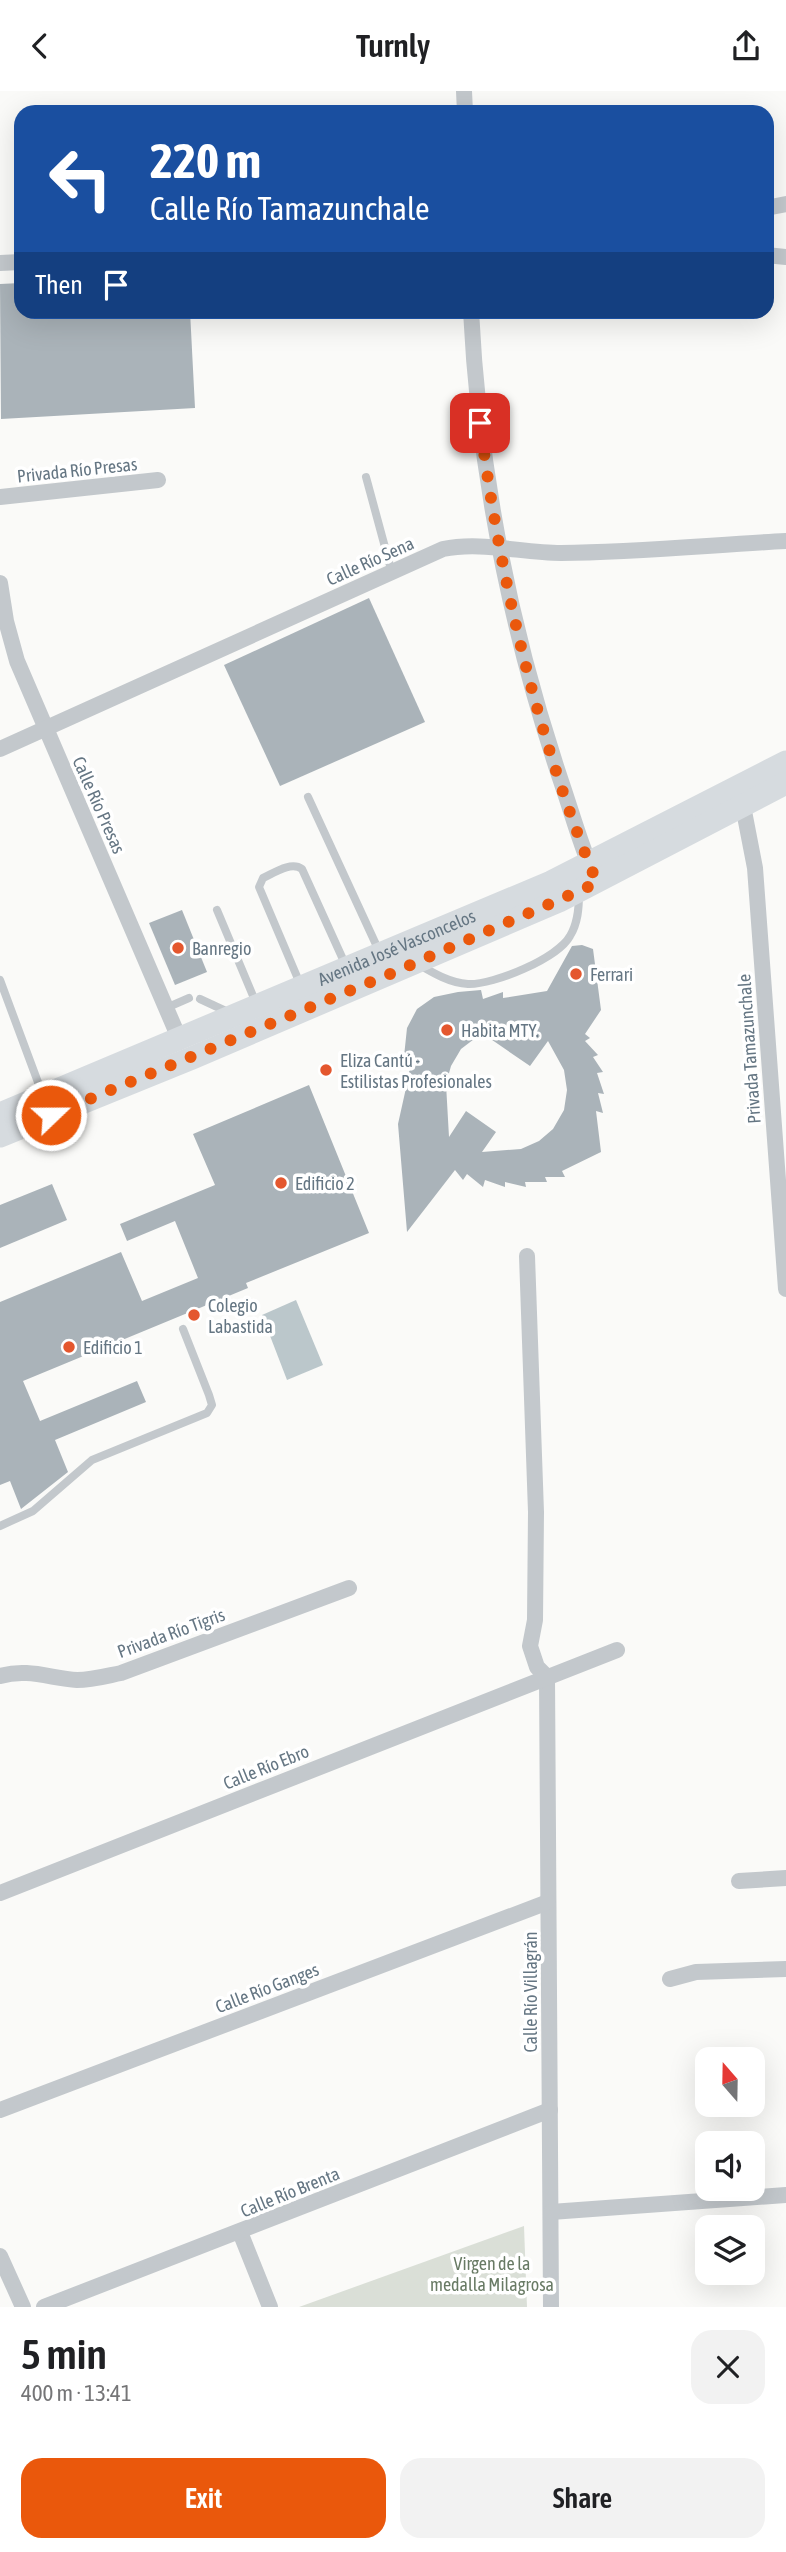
<!DOCTYPE html>
<html lang="en">
<head>
<meta charset="utf-8">
<style>
  :root { --surface:#fff; --page:#f2f2f2; --text:#202124; --muted:#757577; --accent:#ea580c }
  body { margin:0; font-family:"Asap Condensed",sans-serif; background:var(--page); color:var(--text); height:100vh; display:flex; flex-direction:column; font-size:26px; white-space:nowrap }
  * { box-sizing:border-box; margin:0 }
  p { font-size:23px; color:var(--muted) }
  .icon { flex:none; width:38px; height:38px; fill:none; stroke:currentColor; stroke-width:2; stroke-linecap:round; stroke-linejoin:round }
  .map { position:relative; height:2216px; overflow:hidden }
  .panel { display:flex; flex-direction:column; background:var(--surface); flex:1 }
  .panel>* { flex:none }
  .guide { position:absolute; left:14px; top:14px; width:760px; height:214px; border-radius:21px; box-shadow:0 7px 28px #0002; background:#1a4fa0; color:#fff; overflow:hidden }
  .needle { width:46px; rotate:340deg }
  .tools { position:absolute; left:695px; top:1956px; display:grid; gap:14px }
  .tools a { display:grid; place-items:center; width:70px; height:70px; border-radius:14px; background:var(--surface); box-shadow:0 7px 28px #0002; font-size:35px }
  .pin { position:absolute; display:grid; place-items:center; width:60px; height:60px; color:#fff; margin:-30px; border-radius:14px; box-shadow:0 4px 10px #0006 }
  .me { position:absolute; width:77px; margin:-38px; rotate:68deg; stroke-linejoin:round; filter:drop-shadow(0 0 5px #0008) }
  .turn { display:flex; align-items:center; gap:24px; height:147px; padding:0 21px; font-size:32px }
  .turn .icon { width:91px; height:91px; stroke-width:2.5 }
  .turn b { display:block; font-size:49px; line-height:60px }
  .then { display:flex; align-items:center; height:66px; padding:0 21px; background:#0003; gap:14px; font-size:26px }
  .round { display:grid; place-items:center; flex:none; width:74px; height:74px; border-radius:21px; background:var(--page) }
  .overview { display:flex; align-items:center; justify-content:space-between; height:119px; padding:0 21px }
  h1 { font-size:42px; font-weight:600; line-height:52px }
  .action { display:flex; gap:14px; margin-top:auto; padding:14px 21px }
  .action a { flex:1; height:80px; border-radius:21px; background:var(--accent); color:#fff; font-size:28px; font-weight:600; line-height:80px; text-align:center }
  .action a+a { background:var(--page); color:var(--text) }
  header { display:flex; justify-content:space-between; align-items:center; height:91px; padding:0 21px; background:var(--surface); font-size:32px; font-weight:600 }
  .map>svg:first-child { display:block }
  .green { fill:#dadfd7 }
  .water { fill:#bbc7cb }
  .building { fill:#aab3b9; fill-rule:evenodd }
  .lines { fill:none; stroke-linecap:round; stroke-linejoin:round }
  .service { stroke:#c3c8cc; stroke-width:8 }
  .minor { stroke:#c3c8cc; stroke-width:16 }
  .secondary { stroke:#d6dbdf; stroke-width:23 }
  .route { stroke:#ea580c; stroke-width:12; stroke-dasharray:0 21.6 }
  .poi-dot { fill:#e4572e; stroke:#fff; stroke-width:2.5 }
  .labels { text-anchor:middle; dominant-baseline:central; stroke-width:7; stroke-linejoin:round; paint-order:stroke }
  .street-label { font-size:18px; fill:#657683; stroke:#fff }
  .poi-label { font-size:18px; fill:#657683; stroke:#fff; text-anchor:start }
  .park-label { font-size:18px; fill:#687a64; stroke:#fff }
</style>
</head>
<body>
<header><svg class="icon" aria-label="back" viewBox="0 0 24 24"><path d="M15 5l-7 7 7 7"/></svg>Turnly<svg class="icon" aria-label="share" viewBox="0 0 24 24"><path d="M12 15V3M7 8l5-5 5 5M5 13v7h14v-7"/></svg></header>
<div class="map">
<svg width="786" height="2216" viewBox="0 0 786 2216">
  <rect width="100%" height="100%" fill="#fafaf8"/>
  <path class="green" d="M524,2135L527,2216H299Z"/>
  <path class="water" d="M296,1209L323,1274L287,1289L262,1224Z"/>
  <g class="building">
    <path d="M21,192V220H190L195,317L1,328L0,193Z"/>
    <path d="M369,507L425,631L280,695L224,574Z"/>
    <path d="M182,819L207,881L175,894L149,832Z"/>
    <path d="M582,854L593,858L601,919L585,943L590,947L585,950L598,964L593,966L603,981L597,982L604,1003L598,1002L603,1022L596,1020L601,1061L562,1080L565,1086H545L547,1091H525L526,1096L505,1091V1096L485,1089L483,1096L467,1083L463,1089L455,1079L407,1141L398,1033L406,997L401,996L411,977L403,975L407,937L417,918L434,906L458,901L481,899L483,908L503,901V907L547,900L572,855ZM482,942L530,975L548,950L564,979L567,999L564,1019L553,1038L539,1050L521,1058L482,1061L496,1041L466,1020L449,1046L446,993L451,975L461,958Z"/>
    <path d="M309,994L369,1142L246,1192L248,1197L23,1290L40,1330L137,1290L146,1311L55,1349L68,1381L21,1418L10,1390L0,1394V1211L121,1161L142,1210L198,1187L175,1130L127,1150L120,1133L215,1094L193,1043Z"/>
    <path d="M52,1093L67,1129L0,1157V1114Z"/>
  </g>
  <g class="lines">
    <g class="service">
      <path d="M366,386L392,482"/>
      <path d="M308,706L379,860"/>
      <path d="M217,819L256,912"/>
      <path d="M418,873C433,882 450,892 468,893C494,894 558,867 570,845C578,832 579,817 579,802"/>
      <path d="M0,889L42,1002"/>
      <path d="M301,895L259,796L263,787C274,782 291,770 302,778L346,875"/>
      <path d="M200,908L228,921"/>
      <path d="M166,917L189,907"/>
      <path d="M0,1435L33,1420L92,1369L207,1322L212,1314L209,1304L183,1238"/>
    </g>
    <g class="minor">
      <path d="M464,0L465,21"/>
      <path d="M766,117L786,113"/>
      <path d="M766,164L786,166"/>
      <path d="M0,172L21,171"/>
      <path d="M471,220C479,383 512,546 564,699C573,726 581,754 592,780"/>
      <path d="M0,406L158,389"/>
      <path d="M0,492L6,530L17,570L179,947"/>
      <path d="M0,658L443,458C481,450 522,462 561,462C636,461 711,454 786,450"/>
      <path d="M739,707L743,715L755,777L786,1198"/>
      <path d="M527,1165L536,1421L535,1529L530,1555L537,1576L547,1586"/>
      <path d="M0,1585C27,1577 50,1587 77,1589C92,1589 106,1585 121,1582L349,1497"/>
      <path d="M547,1586L551,2216"/>
      <path d="M739,1790L786,1787"/>
      <path d="M0,1802L617,1559"/>
      <path d="M670,1888L696,1881L786,1878"/>
      <path d="M0,2019L548,1811"/>
      <path d="M551,2121L786,2104"/>
      <path d="M240,2141L270,2216"/>
      <path d="M0,2165L23,2216"/>
      <path d="M44,2216L550,2019"/>
    </g>
    <g class="secondary">
      <path id="s1" d="M0,1023L551,791L786,671"/>
      <path d="M0,1045L192,967L559,810L786,692"/>
    </g>
  </g>
  <g class="lines">
    <path class="route" d="M51,1024L390,883L597,792C537,647 500,487 480,332"/>
  </g>
  <g class="poi-dot">
    <circle cx="178" cy="857" r="7"/>
    <circle cx="576" cy="883" r="7"/>
    <circle cx="447" cy="939" r="7"/>
    <circle cx="326" cy="979" r="7"/>
    <circle cx="281" cy="1092" r="7"/>
    <circle cx="194" cy="1224" r="7"/>
    <circle cx="69" cy="1256" r="7"/>
  </g>
  <g class="labels">
    <g class="street-label">
      <text transform="translate(77 379) rotate(-6)">Privada Río Presas</text>
      <text transform="translate(370 470) rotate(-24)">Calle Río Sena</text>
      <text transform="translate(99 714) rotate(66)">Calle Río Presas</text>
      <text stroke="none"><textPath href="#s1" startOffset="430">Avenida José Vasconcelos</textPath></text>
      <text transform="translate(749 958) rotate(-94)">Privada Tamazunchale</text>
      <text transform="translate(171 1542) rotate(-20)">Privada Río Tigris</text>
      <text transform="translate(266 1676) rotate(-22)">Calle Río Ebro</text>
      <text transform="translate(267 1897) rotate(-21)">Calle Río Ganges</text>
      <text transform="translate(530 1901) rotate(-90)">Calle Río Villagrán</text>
      <text transform="translate(290 2101) rotate(-22)">Calle Río Brenta</text>
    </g>
    <g class="poi-label">
      <text x="192" y="857">Banregio</text>
      <text x="590" y="883">Ferrari</text>
      <text x="461" y="939">Habita MTY.</text>
      <text x="340" y="969">Eliza Cantú -<tspan x="340" dy="21">Estilistas Profesionales</tspan></text>
      <text x="295" y="1092">Edificio 2</text>
      <text x="208" y="1214">Colegio<tspan x="208" dy="21">Labastida</tspan></text>
      <text x="83" y="1256">Edificio 1</text>
    </g>
    <g class="park-label">
      <text x="492" y="2172">Virgen de la<tspan x="492" dy="21">medalla Milagrosa</tspan></text>
    </g>
  </g>
</svg>
<div class="tools">
<a><svg class="needle" viewBox="-14 -14 28 28"><path d="M0-13l5 13h-10z" fill="#e53935"/><path d="M0 13l5-13h-10z" fill="#757577"/></svg></a>
<a><svg class="icon" aria-label="sound" viewBox="0 0 24 24"><path d="M4 9h4l5-4v14l-5-4H4zM17 9q2 3 0 6"/></svg></a>
<a><svg class="icon" aria-label="layers" viewBox="0 0 24 24"><path d="M12 4l9 5-9 5-9-5zM3 14l9 5 9-5"/></svg></a>
</div>
<div class="pin" style="left:480px;top:332px;background:#d93025"><svg class="icon" aria-label="arrive" viewBox="0 0 24 24"><path d="M6 21V4h12l-3 4 3 4H6"/></svg></div>
<svg class="me" style="left:51px;top:1024px" viewBox="-20 -20 40 40"><circle r="17" fill="#ea580c" stroke="#fff" stroke-width="3"/><path d="M0-11L8 9 0 5-8 9z" fill="#fff"/></svg>
<div class="guide">
<div class="turn"><svg class="icon" aria-label="left" viewBox="0 0 24 24"><path d="M17 20v-9H6M10 6l-5 5 5 5"/></svg><div><b>220 m</b>Calle Río Tamazunchale</div></div>
<div class="then">Then<svg class="icon" aria-label="arrive" viewBox="0 0 24 24"><path d="M6 21V4h12l-3 4 3 4H6"/></svg></div>
</div>
</div>
<section class="panel">
<div class="overview"><div><h1>5 min</h1><p>400 m · 13:41</p></div><a class="round"><svg class="icon" aria-label="close" viewBox="0 0 24 24"><path d="M6 6l12 12M18 6L6 18"/></svg></a></div>
<div class="action"><a>Exit</a><a>Share</a></div>
</section>
</body>
</html>
